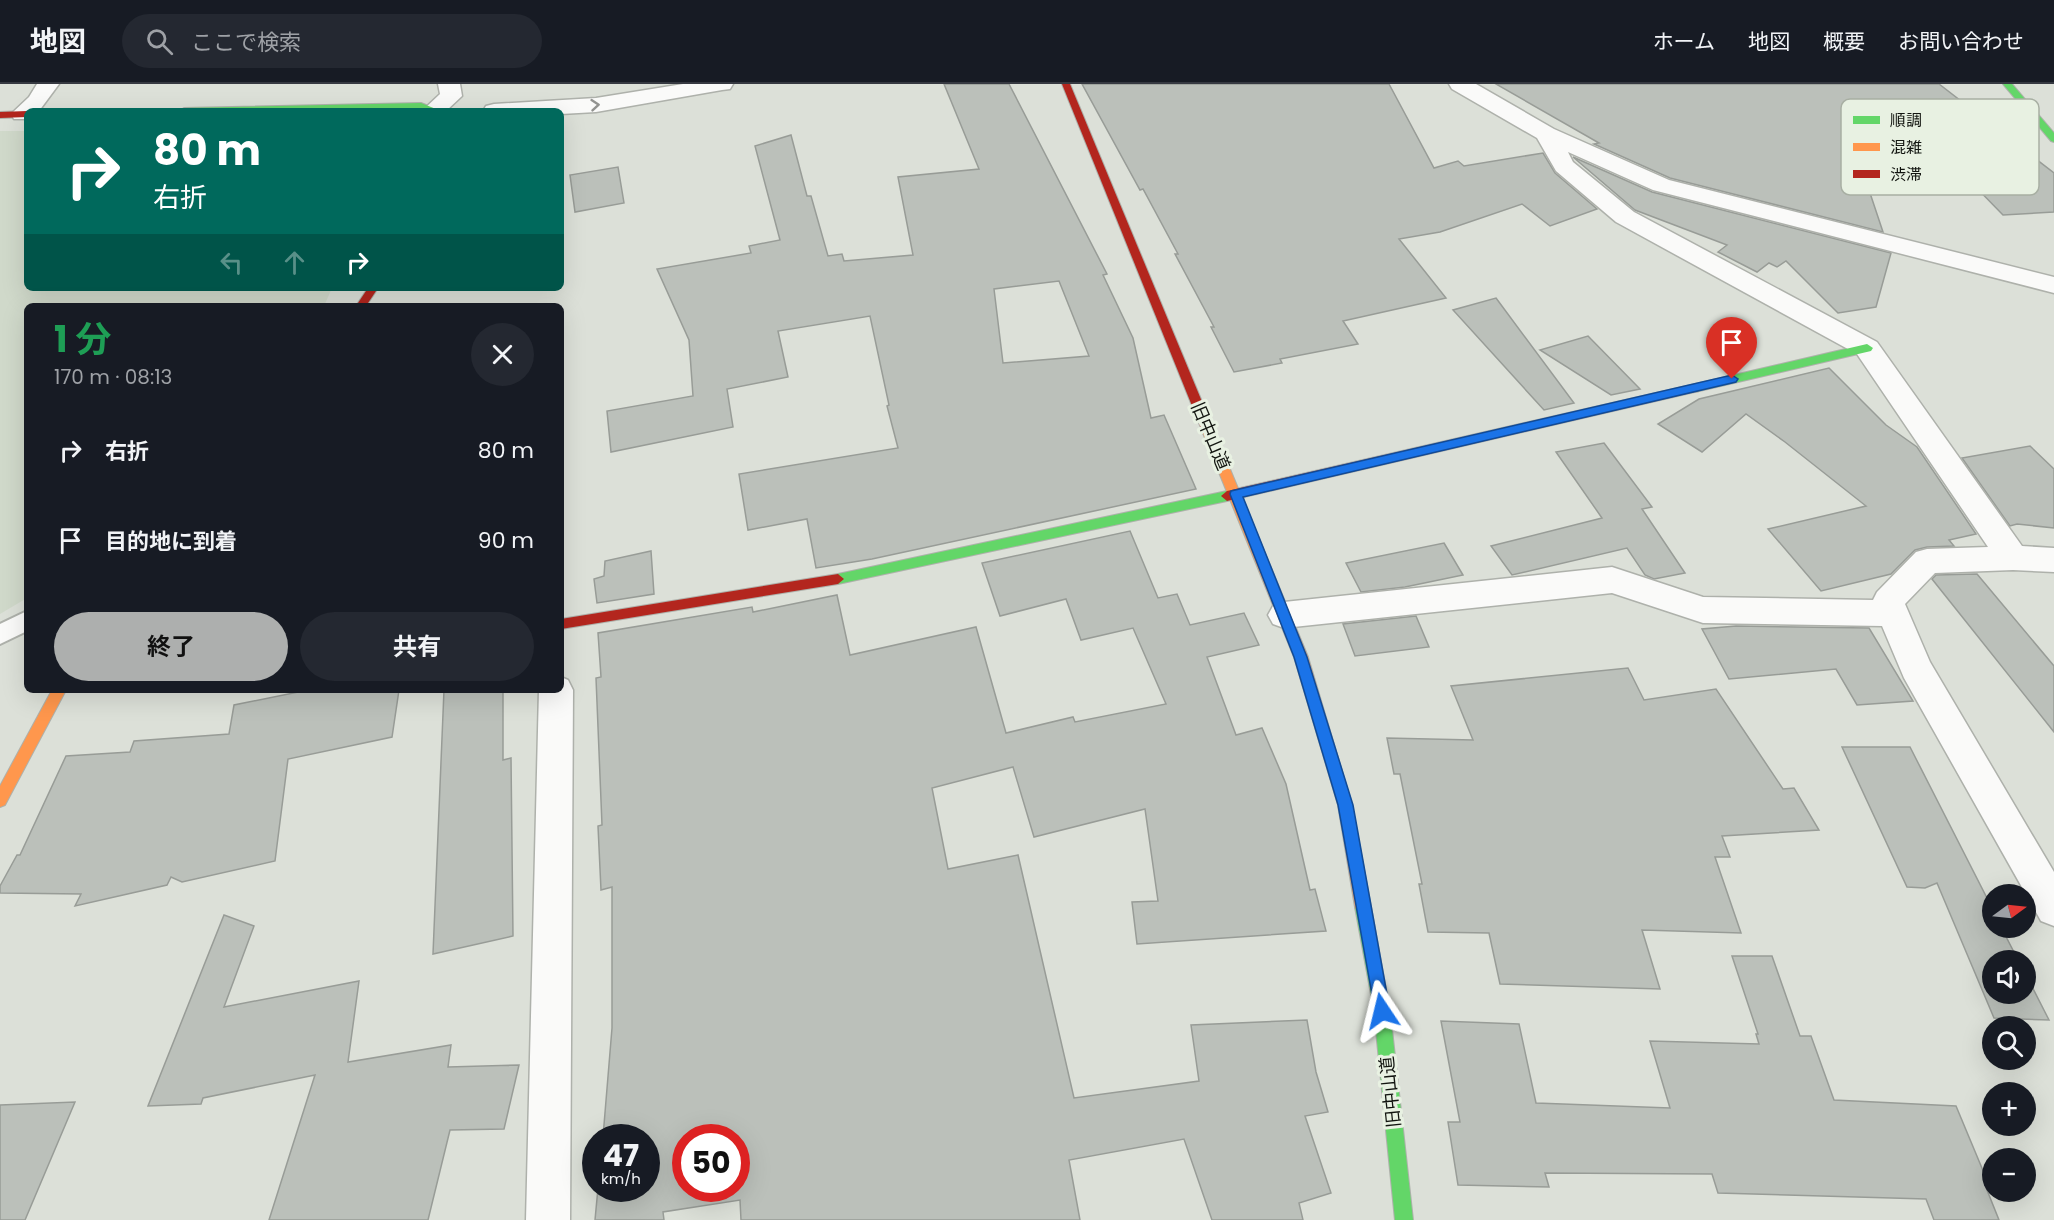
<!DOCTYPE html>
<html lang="ja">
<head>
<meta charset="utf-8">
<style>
  :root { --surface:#171b24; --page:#242831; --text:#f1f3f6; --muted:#9ea1a6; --line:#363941; --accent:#adafae }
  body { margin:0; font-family:Poppins,"Noto Sans JP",sans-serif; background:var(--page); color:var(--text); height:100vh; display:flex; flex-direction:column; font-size:22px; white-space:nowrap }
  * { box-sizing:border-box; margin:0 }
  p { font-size:20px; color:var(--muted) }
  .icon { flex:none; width:33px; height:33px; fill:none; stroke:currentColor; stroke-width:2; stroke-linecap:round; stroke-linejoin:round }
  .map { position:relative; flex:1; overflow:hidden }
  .sheet { position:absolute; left:24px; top:219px; width:540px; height:390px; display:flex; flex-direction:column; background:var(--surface); border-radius:9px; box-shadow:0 6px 24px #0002 }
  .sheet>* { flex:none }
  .hud { position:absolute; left:24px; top:24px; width:540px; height:183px; border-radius:9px; box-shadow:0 6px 24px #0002; background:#00695c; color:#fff; overflow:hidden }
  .needle { width:39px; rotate:75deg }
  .tools { position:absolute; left:1982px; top:800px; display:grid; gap:12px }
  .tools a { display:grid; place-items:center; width:54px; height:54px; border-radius:50%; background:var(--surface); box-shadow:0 6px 24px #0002; font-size:30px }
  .speed { position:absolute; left:582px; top:1040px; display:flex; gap:12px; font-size:30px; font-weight:700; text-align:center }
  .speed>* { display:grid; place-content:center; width:78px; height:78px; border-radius:50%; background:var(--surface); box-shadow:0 6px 24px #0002; line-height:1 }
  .speed small { font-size:15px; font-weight:400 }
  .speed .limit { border:9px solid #d22; background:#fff; color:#111 }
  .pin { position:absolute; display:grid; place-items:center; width:51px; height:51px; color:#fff; margin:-62px -26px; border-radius:50% 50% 50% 0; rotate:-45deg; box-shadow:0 0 6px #0007 }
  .pin .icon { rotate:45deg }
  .me { position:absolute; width:66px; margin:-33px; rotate:350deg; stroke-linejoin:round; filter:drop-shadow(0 0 4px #0008) }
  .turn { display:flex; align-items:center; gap:21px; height:126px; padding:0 30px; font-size:27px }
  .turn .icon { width:78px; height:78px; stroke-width:2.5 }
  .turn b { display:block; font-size:42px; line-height:51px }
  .lanes { display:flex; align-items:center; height:57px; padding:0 30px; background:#0003; justify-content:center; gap:30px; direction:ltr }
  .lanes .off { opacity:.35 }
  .round { display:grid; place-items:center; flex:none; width:63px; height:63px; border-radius:32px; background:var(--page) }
  .head { display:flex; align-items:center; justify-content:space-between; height:102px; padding:0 30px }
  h1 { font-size:36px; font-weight:700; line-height:45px; color:#1e9e55 }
  .cta { display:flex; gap:12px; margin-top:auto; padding:12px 30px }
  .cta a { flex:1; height:69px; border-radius:36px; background:var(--accent); color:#111; font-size:24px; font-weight:700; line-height:69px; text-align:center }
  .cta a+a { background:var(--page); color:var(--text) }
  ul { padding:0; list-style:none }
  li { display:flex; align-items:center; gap:18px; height:90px; padding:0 30px }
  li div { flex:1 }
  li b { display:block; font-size:22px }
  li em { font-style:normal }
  header { display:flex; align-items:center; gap:36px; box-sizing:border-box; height:84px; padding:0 30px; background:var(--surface); border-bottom:2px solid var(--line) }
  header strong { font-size:28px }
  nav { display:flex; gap:33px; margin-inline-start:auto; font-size:21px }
  .search { width:420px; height:54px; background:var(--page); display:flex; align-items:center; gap:15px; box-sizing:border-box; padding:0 21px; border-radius:33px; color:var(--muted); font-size:22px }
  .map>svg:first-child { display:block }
  .built { fill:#d0d9ca }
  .building { fill:#bbc0ba; stroke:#989c97; stroke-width:1.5; fill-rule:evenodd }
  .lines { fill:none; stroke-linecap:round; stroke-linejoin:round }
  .lane-casing { stroke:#aeb1ab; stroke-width:4 }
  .street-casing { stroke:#aeb1ab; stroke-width:3 }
  .fast-casing { stroke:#aeb1ab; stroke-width:2 }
  .slow-casing { stroke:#aeb1ab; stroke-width:2 }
  .jam-casing { stroke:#aeb1ab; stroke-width:2 }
  .lane { fill:#fafaf9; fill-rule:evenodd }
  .street { fill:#fafaf9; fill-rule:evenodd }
  .fast { fill:#63d668; fill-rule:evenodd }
  .slow { fill:#ff974d; fill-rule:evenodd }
  .jam { fill:#b3261e; fill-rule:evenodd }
  .oneway { stroke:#929390 }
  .route { fill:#1a73e8; stroke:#114b97; stroke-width:1.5 }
  .labels { text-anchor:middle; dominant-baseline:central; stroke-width:6; stroke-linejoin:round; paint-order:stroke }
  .street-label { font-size:18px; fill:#121510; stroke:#e8f1e2 }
  .key { fill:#e8f1e2; stroke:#a8afa3; stroke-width:1.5 }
  .key-label { font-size:16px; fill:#121510 }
</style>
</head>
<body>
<header>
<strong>地図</strong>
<div class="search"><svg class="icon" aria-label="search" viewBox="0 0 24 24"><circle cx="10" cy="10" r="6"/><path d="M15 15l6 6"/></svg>ここで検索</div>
<nav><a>ホーム</a><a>地図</a><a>概要</a><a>お問い合わせ</a></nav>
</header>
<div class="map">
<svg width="2054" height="1136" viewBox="0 0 2054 1136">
  <rect width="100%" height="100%" fill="#dce0d8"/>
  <path class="built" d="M0,47H27V204H332L324,222H27V514L0,530Z"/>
  <g class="building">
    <path d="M944,0H1009L1107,190L1103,191L1133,254L1151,334L1164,331L1196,405L872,475L816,484L807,435L748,446L739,390L898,364L887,322L889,321L870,232L778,247L788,293L727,305L733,343L611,368L607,327L693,312L689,256L657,185L751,169L749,162L780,156L755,62L791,51L807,112H811L828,172L842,170L844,177L913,171L898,93L979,85ZM1059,197L1089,272L1003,279L994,205Z"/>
    <path d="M1082,0H1389L1434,84L1458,77L1464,82L1543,69L1555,89L1597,125L1550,142L1522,120L1440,148L1399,155L1446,214L1343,237L1358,260L1280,275L1282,279L1234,288L1211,243H1214L1175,170H1178L1143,105L1140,106Z"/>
    <path d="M1496,0H1939L2054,89V128L2003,131L1962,89L1868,103L1883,148L1670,94L1594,60L1599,59Z"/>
    <path d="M1573,73L1652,108L1891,169L1876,223L1838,229L1786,177L1777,183L1769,179L1757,188L1718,168L1727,161L1635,126Z"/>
    <path d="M618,83L624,119L575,128L570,91Z"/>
    <path d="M1496,214L1574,319L1544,326L1453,226Z"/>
    <path d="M1588,252L1640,305L1611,311L1540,266Z"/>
    <path d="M1829,284L1886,341L1917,363L1976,450L1949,456L1954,462L1927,463L1915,466L1891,490L1821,507L1768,445L1866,422L1785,358L1746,330L1702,368L1658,340L1699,315Z"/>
    <path d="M1604,359L1652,423L1642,425L1685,489L1654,495L1645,491L1627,464L1512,491L1491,462L1602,434L1556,368Z"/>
    <path d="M2030,362L2054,385V444L2017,440L2010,442L1962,374Z"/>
    <path d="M1130,447L1158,514L1177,510L1190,541L1244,529L1259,561L1207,573L1236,651L1262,644L1286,700L1310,806L1315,805L1326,847L1137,860L1132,818L1158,817L1145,725L1034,753L1013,683L932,704L948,785L1018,771L1074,1014L1199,997L1191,941L1307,936L1316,988L1328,1028L1305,1032L1331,1109L1299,1119L1303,1136H1212L1184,1055L1069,1076L1080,1136H741L740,1116L663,1128L664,1136H595L598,1104H646V1053H603L612,944V803L601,806L598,742L602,741L596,594L601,593L598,549L752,523L753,528L837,511L850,571L976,543L1006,649L1073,633L1075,638L1166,620L1133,544L1081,556L1066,515L1000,532L982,479ZM686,1053H736V1104H686Z"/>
    <path d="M1444,459L1463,491L1405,503L1361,508L1346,479Z"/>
    <path d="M651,467L654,510L597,519L594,495L604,492L605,477Z"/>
    <path d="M1977,490L2054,582V648L1932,495L1936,491Z"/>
    <path d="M1416,532L1429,563L1355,572L1343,540Z"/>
    <path d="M1736,542L1869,544L1913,617L1857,621L1836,585L1729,595L1702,545Z"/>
    <path d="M1628,584L1644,616L1716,605L1783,705L1794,704L1819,746L1722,752L1730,773H1715L1741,849L1642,846L1660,905L1500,900L1489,849L1428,848L1419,800H1422L1400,690H1394L1387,654L1473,656L1451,602Z"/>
    <path d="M308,606H399L392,653L288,675L275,777L182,798L171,793L167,801L75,822L81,810L0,809V802L17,771H20L66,672L130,668L134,657L229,650L234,621Z"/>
    <path d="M444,606H503V676L511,674L513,852L433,870Z"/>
    <path d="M1842,663H1910L1992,824V843H2001L2018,876H1992V909H2025V889L2049,936L1994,934L1937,799L1925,804L1907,803Z"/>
    <path d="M224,831L254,842L224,923L359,897L348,978L451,961L448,983L519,981L504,1045L450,1046L428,1136H269L315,991L203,1014L201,1020L148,1022Z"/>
    <path d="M1732,872H1772L1800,952H1811L1834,1016L1956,1022L1989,1101H1985L1999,1136H1934L1926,1115L1718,1109L1712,1090L1545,1089L1549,1103L1458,1101L1448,1038H1460L1441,937L1519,940L1536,1019L1670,1024L1650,957L1759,960L1756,950H1758Z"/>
    <path d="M75,1018L25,1136H0V1021Z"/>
  </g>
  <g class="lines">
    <g class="lane-casing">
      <path id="lane" d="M27,527V547L0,560V540Z"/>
    </g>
    <g class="street-casing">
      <g id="street">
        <path d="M37,0H59L39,27H27V35H14L11,30L29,13Z"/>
        <path d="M438,0H460L462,12L446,27H425L424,25L440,10Z"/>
        <path d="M683,0H733L730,5L722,6L596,28L561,30V27H483L486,22L494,20L596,14Z"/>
        <path d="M1449,0H1476L1554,45L1669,96L2054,193V209L1653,106L1568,68L1573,78L1634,128L1877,258L2022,462L2054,464V488L2013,486L1935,489L1905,520L1930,578L2054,788V842L2041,837L1904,594L1882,542L1703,539L1612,509L1284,544L1273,540L1268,531L1273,522L1284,518L1612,483L1703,513L1873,516L1877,508L1916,468L1927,465L1988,463L1857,270L1616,138L1556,87L1537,54L1452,5Z"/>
        <path d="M561,593L568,596L573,606L570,1136H526L539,606H561Z"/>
      </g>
    </g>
    <g class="fast-casing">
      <g id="fast">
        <path d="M2003,0H2012L2054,49V58L2051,57Z"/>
        <path d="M421,19L441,27L420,25L179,27L184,24Z"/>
        <path d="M1867,260L1873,264L1871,267L1695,308L1689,304L1695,300Z"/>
        <path d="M1227,407L1233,412L1227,417L838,500L832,495L838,490Z"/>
        <path d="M1363,816L1369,818L1371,823L1390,927L1413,1136H1395L1374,927L1355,823L1357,818Z"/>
      </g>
    </g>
    <g class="slow-casing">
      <g id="slow">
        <path d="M1209,345L1215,349L1308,573L1352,721L1371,823L1369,828L1363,830L1357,828L1355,823L1338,721L1294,573L1203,349Z"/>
        <path d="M52,606H66L5,721L0,723V702Z"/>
      </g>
    </g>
    <g class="jam-casing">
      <g id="jam">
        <path d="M1062,0H1070L1215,349L1213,352L1209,353L1203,349Z"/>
        <path d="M27,27V33L0,34V28Z"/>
        <path d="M368,204H378L366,222H356Z"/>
        <path d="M1695,300L1699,301V307L1227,417L1221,412L1227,407Z"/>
        <path d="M838,490L844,495L838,500L561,545V535Z"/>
      </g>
    </g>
    <use href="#lane" class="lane"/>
    <use href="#street" class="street"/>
    <use href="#fast" class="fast"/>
    <use href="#slow" class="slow"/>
    <use href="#jam" class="jam"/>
  </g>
  <defs><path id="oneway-chevron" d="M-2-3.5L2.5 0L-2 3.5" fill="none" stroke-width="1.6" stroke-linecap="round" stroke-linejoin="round" transform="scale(1.5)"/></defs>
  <use class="oneway" href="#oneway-chevron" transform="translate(595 21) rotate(-5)"/>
  <path class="route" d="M1732,291L1738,295L1736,298L1243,413L1307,573L1353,721L1390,927L1387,933L1382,935L1376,933L1338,721L1294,573L1230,410L1231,407Z"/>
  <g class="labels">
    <g class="street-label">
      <text transform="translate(1211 352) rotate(67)">旧中山道</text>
      <text transform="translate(1390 1008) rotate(-96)">旧中山道</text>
    </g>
  </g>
  <rect x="1841" y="15" width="198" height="96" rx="9" class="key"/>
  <rect x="1853" y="32" width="27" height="8" fill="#63d668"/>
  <rect x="1853" y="59" width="27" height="8" fill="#ff974d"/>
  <rect x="1853" y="86" width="27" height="8" fill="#b3261e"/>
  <g class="key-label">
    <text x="1890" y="42">順調</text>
    <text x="1890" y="69">混雑</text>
    <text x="1890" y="96">渋滞</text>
  </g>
</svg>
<div class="tools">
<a><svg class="needle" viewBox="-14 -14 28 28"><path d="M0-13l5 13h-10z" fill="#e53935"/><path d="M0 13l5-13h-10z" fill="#9ea1a6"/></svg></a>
<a><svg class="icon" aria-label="sound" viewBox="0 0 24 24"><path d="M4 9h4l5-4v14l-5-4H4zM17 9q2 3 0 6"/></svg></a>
<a><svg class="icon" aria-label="search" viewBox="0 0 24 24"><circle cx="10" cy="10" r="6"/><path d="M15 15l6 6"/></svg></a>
<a>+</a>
<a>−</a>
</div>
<div class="speed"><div>47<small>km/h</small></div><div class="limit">50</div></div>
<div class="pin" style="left:1732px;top:295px;background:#d93025"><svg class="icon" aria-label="arrive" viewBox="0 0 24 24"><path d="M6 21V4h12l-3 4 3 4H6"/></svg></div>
<svg class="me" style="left:1382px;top:927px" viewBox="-20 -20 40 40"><path d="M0-17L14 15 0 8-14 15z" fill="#1a73e8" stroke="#fff" stroke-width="4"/></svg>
<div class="hud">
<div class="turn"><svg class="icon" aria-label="right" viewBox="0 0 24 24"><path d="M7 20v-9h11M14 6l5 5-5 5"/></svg><div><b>80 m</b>右折</div></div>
<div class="lanes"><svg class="icon off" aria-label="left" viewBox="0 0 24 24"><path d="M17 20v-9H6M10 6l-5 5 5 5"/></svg><svg class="icon off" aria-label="ahead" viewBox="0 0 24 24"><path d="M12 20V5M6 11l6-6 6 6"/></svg><svg class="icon" aria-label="right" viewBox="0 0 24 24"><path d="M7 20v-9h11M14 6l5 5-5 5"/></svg></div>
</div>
<section class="sheet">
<div class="head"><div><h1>1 分</h1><p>170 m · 08:13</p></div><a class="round"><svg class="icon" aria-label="close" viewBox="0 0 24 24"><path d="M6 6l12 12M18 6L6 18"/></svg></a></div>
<ul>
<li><svg class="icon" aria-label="right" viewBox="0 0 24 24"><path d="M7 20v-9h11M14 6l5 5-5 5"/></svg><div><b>右折</b></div><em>80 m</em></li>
<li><svg class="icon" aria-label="arrive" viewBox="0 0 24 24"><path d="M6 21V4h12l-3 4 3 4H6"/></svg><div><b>目的地に到着</b></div><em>90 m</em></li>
</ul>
<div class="cta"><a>終了</a><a>共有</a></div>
</section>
</div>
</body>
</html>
